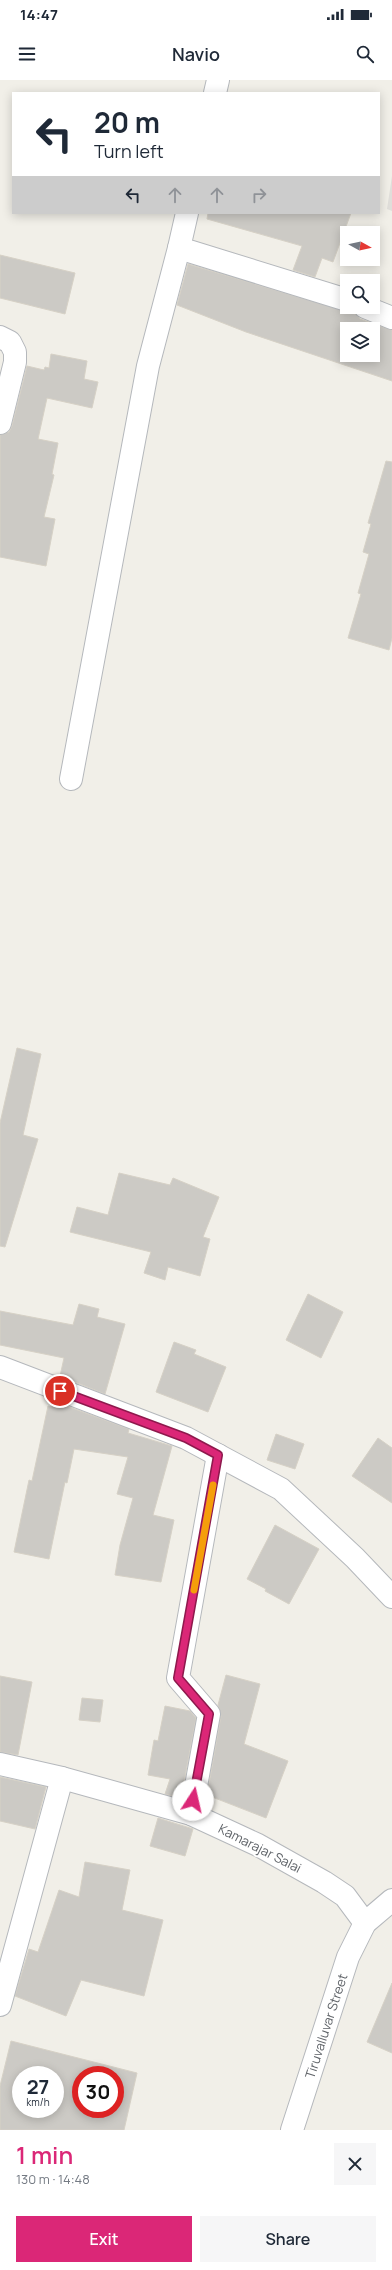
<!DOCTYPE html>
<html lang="en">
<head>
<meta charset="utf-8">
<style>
  :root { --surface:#fff; --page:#f6f6f7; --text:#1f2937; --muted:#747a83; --accent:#db2777 }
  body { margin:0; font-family:Manrope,sans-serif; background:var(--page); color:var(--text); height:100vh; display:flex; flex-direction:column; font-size:15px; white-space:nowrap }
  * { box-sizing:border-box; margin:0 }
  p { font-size:13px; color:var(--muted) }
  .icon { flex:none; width:22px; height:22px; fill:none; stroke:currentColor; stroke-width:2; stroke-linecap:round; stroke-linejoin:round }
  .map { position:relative; height:2050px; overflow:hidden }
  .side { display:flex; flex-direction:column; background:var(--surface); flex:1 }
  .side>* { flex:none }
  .guide { position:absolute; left:12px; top:12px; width:368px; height:122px; border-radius:0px; box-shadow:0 2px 10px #0003; background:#fff; color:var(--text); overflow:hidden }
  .needle { width:26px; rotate:98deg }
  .tools { position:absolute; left:340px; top:146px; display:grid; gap:8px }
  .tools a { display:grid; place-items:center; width:40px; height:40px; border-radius:0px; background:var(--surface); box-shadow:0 2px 10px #0003; font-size:20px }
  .speed { position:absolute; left:12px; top:1986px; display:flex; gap:8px; font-size:20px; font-weight:700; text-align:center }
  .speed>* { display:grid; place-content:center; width:52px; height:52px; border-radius:50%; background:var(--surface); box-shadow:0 2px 10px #0003; line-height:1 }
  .speed small { font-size:10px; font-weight:400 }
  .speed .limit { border:6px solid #d22; background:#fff; color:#111 }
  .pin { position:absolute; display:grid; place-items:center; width:34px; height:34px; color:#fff; margin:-17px; border:2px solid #fff; border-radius:50%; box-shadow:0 1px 4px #0007 }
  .me { position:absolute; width:44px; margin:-22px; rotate:10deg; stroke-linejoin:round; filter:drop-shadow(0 0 3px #0008) }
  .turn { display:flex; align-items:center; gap:14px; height:84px; padding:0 16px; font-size:18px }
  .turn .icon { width:52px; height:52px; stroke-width:2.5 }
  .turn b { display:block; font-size:28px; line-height:34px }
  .lanes { display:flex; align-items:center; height:38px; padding:0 16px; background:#0003; justify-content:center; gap:20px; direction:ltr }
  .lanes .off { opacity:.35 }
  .round { display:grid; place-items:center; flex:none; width:42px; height:42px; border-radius:0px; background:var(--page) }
  .head { display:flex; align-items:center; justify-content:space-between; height:68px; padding:0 16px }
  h1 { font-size:24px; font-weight:600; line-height:30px; color:var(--accent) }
  .primary-button { display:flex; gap:8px; margin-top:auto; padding:8px 16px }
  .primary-button a { flex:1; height:46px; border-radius:0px; background:var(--accent); color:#fff; font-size:16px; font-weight:600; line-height:46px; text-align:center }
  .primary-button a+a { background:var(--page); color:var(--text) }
  .status { display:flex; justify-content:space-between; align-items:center; height:28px; padding:0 20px; background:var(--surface); direction:ltr }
  .status svg { height:11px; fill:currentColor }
  header { display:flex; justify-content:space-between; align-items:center; height:52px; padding:0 16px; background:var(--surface); font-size:18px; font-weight:600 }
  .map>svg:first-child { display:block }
  .industrial { fill:#e0deda }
  .building { fill:#cccac5; stroke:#d6d1c6; fill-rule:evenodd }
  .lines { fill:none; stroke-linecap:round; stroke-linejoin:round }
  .minor-casing { stroke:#b5b8bc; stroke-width:24 }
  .minor { stroke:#fff; stroke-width:22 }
  .route-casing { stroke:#8e194d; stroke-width:10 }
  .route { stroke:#db2777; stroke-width:7 }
  .slow { stroke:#f59e0b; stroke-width:7 }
  .labels { text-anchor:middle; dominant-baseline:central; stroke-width:4; stroke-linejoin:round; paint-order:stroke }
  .street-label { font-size:13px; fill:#5f6368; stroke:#fff }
</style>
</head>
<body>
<div class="status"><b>14:47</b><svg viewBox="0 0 49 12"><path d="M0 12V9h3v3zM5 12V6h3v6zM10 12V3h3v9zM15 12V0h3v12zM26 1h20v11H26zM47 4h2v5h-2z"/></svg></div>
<header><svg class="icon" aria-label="menu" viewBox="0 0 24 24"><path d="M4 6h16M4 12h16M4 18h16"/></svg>Navio<svg class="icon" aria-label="search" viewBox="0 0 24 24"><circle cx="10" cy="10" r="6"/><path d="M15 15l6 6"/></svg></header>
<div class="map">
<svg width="392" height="2050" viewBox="0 0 392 2050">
  <rect width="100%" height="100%" fill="#f1efe8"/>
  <path class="industrial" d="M392,96V131L387,129Z"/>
  <g class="building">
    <path d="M208,133H351L333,182L322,178L315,197L293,190L302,166L207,139Z"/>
    <path d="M0,175L75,193L65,234L0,218Z"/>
    <path d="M188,184L355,234L360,239L392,250V301L246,252L177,225ZM347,249H373V275H347Z"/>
    <path d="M51,274L87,281L84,299L98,302L92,328L47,318L38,359L58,363L52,394L54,395L44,437L55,439L46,486L0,477V355L9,352L12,346L27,286L44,290L45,287L49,288Z"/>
    <path d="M386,381L392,382V558L389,570L348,558L361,514L358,513L369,474L363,472L371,444L368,443Z"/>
    <path d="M17,968L41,974L23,1055L38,1059L5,1167L0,1166V1043Z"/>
    <path d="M119,1093L170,1105L173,1098L219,1117L203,1157L210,1159L200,1196L168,1187L165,1200L144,1193L151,1172L70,1152L77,1127L108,1135Z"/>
    <path d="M308,1214L343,1232L321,1278L286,1260Z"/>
    <path d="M79,1224L99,1229L97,1237L125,1244L105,1314L60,1296L64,1278L0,1265V1231L73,1245Z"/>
    <path d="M174,1262L196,1270L194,1274L226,1287L208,1332L156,1312Z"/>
    <path d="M53,1321L129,1349L128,1353L172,1366L153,1435L174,1440L161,1502L115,1495L120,1465L133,1418L117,1414L128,1377L74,1369L67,1403L65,1402L49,1479L14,1472L29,1400L32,1401L48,1326L52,1327Z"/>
    <path d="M276,1354L304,1364L295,1389L267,1380Z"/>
    <path d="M378,1358L392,1368V1423L352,1396Z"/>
    <path d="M275,1445L319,1469L289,1524L265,1511L266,1509L247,1499Z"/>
    <path d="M226,1595L260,1604L244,1664L288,1681L266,1738L207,1715L221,1636L218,1625Z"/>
    <path d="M0,1596L32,1602L18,1675L0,1672Z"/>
    <path d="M82,1618L103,1620L100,1642L79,1640Z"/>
    <path d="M165,1626L190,1631L196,1638L181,1718L165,1714L170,1699L148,1695L154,1660L158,1661Z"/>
    <path d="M0,1697L46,1707L35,1749L0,1741Z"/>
    <path d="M158,1738L193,1749L185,1776L150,1766Z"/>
    <path d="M85,1782L130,1790L122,1830L163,1840L144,1916L81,1900L66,1936L15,1916L29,1869L38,1872L59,1810L79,1817Z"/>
    <path d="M392,1903V1973L367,1962Z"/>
    <path d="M11,1961L137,1993L124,2050H0V2006ZM21,1995H55V2029H21ZM81,1995H115V2029H81Z"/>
  </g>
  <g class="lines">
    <g class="minor-casing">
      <g id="minor">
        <path d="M215,13L218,0"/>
        <path d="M187,133L179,168L347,220"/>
        <path d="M365,227L392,238"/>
        <path d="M0,257L10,262L15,272V282L0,343"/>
        <path d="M71,699L148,286L179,168"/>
        <path d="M0,1287L186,1358L281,1409L355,1478L392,1517"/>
        <path d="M0,1684L62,1698L191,1734L258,1765L324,1802L345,1816L365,1843"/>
        <path d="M191,1734L209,1634L178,1598L218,1375"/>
        <path d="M0,1925L62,1698"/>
        <path d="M292,2050L348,1877L365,1843L392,1820"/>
      </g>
    </g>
    <use href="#minor" class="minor"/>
  </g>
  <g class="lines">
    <g class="route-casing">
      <path id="route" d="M60,1311L186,1358L218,1375L178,1598L209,1634L193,1720"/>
    </g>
    <use href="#route" class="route"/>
    <path class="slow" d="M194,1510L213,1405"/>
  </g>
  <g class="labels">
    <g class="street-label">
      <text transform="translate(260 1768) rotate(27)">Kamarajar Salai</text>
      <text transform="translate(326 1946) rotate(-72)">Tiruvalluvar Street</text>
    </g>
  </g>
</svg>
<div class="tools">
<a><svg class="needle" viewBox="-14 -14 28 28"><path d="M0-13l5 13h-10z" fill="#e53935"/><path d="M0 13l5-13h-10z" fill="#747a83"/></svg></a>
<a><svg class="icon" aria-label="search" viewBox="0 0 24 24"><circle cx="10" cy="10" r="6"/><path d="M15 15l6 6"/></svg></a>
<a><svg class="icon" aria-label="layers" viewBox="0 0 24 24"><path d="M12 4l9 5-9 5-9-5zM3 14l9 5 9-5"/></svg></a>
</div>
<div class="speed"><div>27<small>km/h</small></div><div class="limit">30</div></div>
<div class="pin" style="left:60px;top:1311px;background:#d93025"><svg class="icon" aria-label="arrive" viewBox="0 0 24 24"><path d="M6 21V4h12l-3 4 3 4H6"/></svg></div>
<svg class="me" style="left:193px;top:1720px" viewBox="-20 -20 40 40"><circle r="19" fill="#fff"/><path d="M0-13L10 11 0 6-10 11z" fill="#db2777"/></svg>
<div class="guide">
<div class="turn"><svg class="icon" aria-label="left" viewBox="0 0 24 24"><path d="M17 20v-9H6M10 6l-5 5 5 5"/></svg><div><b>20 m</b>Turn left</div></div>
<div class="lanes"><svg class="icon" aria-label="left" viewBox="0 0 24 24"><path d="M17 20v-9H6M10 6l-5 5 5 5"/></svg><svg class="icon off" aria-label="ahead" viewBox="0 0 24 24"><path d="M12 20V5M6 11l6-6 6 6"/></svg><svg class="icon off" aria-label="ahead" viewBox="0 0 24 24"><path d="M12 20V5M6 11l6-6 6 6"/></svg><svg class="icon off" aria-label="right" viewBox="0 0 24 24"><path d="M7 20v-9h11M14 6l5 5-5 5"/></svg></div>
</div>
</div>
<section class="side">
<div class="head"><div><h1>1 min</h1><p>130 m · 14:48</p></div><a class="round"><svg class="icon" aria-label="close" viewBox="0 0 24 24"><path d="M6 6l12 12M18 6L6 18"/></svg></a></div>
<div class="primary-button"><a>Exit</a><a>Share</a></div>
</section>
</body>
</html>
